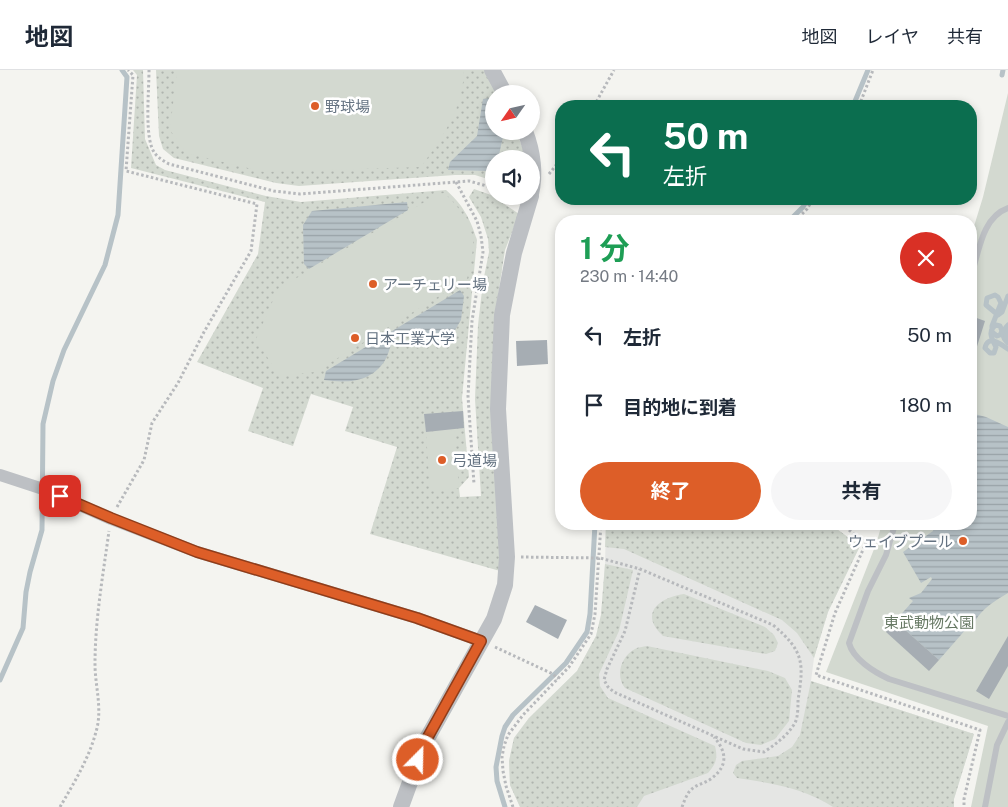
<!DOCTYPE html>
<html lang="ja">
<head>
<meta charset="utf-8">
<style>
  :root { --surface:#fff; --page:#f6f6f7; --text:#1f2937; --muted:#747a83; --line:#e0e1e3; --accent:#dd5e28 }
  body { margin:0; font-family:"Public Sans","Noto Sans JP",sans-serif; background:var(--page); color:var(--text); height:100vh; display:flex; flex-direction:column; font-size:19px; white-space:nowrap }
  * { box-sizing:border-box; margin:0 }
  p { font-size:16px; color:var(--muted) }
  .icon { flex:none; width:28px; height:28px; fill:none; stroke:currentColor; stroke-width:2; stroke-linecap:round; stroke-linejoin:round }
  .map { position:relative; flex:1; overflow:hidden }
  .panel { position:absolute; left:555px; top:145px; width:422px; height:315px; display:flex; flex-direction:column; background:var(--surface); border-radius:20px; box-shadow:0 2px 8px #0003 }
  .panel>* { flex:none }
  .banner { position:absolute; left:555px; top:30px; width:422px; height:105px; border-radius:20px; box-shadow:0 2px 8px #0003; background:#0b6e4f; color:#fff; overflow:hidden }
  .needle { width:32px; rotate:236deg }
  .controls { position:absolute; left:485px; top:15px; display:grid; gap:10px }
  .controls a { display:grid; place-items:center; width:55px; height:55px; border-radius:50%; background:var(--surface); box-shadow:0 2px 8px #0003; font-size:25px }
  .pin { position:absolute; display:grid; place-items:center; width:42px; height:42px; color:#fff; margin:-21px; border-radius:10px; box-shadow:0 2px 8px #0006 }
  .me { position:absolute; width:55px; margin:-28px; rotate:23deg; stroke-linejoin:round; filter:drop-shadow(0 0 4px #0008) }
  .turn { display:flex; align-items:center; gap:18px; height:105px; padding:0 25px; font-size:22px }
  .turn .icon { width:65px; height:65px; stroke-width:2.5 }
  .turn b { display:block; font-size:35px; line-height:42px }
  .round { display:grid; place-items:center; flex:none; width:52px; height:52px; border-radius:26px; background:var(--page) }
  .headline { display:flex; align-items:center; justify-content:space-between; height:85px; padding:0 25px }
  h1 { font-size:30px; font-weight:700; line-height:38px; color:#1e9e55 }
  .button { display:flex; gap:10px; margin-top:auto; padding:10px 25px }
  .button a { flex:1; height:58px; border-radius:30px; background:var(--accent); color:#fff; font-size:20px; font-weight:700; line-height:58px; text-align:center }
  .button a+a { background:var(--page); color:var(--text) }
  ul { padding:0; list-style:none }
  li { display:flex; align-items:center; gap:15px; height:70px; padding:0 25px }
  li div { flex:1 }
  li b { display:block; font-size:19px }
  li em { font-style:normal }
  header { display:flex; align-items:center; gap:30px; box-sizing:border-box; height:70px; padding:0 25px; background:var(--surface); border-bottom:1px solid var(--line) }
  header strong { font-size:24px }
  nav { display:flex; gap:28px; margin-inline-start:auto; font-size:18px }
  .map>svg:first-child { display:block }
  .built { fill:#e5e6e4 }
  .grass { fill:url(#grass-dots) }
  .park { fill:#d3d9d0 }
  .water { fill:url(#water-rules) }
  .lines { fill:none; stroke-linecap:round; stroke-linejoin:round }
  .stream { stroke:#b7c2c7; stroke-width:5 }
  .building { fill:#a6adb3 }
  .path { stroke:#b7b9bc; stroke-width:3; stroke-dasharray:2.5 2.5; stroke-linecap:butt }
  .service { stroke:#bdc0c4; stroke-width:6 }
  .minor { stroke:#bdc0c4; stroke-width:12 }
  .tertiary { stroke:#bdc0c4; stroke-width:16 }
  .route-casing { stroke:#903d1a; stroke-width:12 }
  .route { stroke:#dd5e28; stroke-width:9 }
  .poi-dot { fill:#dd5e28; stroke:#fff; stroke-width:2 }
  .labels { text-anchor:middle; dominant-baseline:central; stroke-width:5; stroke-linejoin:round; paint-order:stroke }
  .poi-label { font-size:15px; fill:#647281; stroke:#fff; text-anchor:start }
  .park-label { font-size:15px; fill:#667863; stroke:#fff }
</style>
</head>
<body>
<header>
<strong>地図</strong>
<nav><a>地図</a><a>レイヤ</a><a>共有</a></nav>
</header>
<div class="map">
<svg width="1008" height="737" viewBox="0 0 1008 737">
  <defs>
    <pattern id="grass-dots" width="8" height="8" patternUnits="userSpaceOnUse" patternTransform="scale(1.25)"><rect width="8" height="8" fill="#d3d9d0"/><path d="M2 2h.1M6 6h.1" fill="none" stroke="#afb4ae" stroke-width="1.8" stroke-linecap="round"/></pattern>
    <pattern id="water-rules" width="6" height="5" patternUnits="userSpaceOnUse" patternTransform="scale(1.25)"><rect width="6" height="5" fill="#b7c2c7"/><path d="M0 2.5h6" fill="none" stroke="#98a2a7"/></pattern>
  </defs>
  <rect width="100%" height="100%" fill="#f4f4f0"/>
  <path class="built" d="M606,454H830L860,476L828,542L814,588L811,611L974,664L954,729V737H520L510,715L509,691L514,668L529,648L577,601L596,566L601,545L605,494Z"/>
  <g class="grass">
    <path d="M133,0H143L145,69L156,95L165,100L266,126L301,132L446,120C463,135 470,148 477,170L462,328L469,407L459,418L460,427L481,426L475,329L478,255L483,212L489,182L488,169L481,147L469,127L474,119L491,125L519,144L505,180L495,245L500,501L370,464L397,377L345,361L353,337L311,324L293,376L248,361L263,318L197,292L258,184L265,132L131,98L137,5Z"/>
    <path d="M156,0H484L497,24H494V61H516L523,79V89H494V111L475,105H455L299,116L276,113L174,88L163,79L159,66Z"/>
    <path d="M606,454H830L860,476L828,542L814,588L797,563L782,550L624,479L605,477Z"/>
    <path d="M605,494L633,500L619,561L599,604L600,616L608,628L715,676C718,688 716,694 708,703L644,726L637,737H520L510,715L509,691L514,668L529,648L577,601L596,566L601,545Z"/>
    <path d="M684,524L765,557L774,565L778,573L775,581L766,584L663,566C639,544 658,528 684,524Z"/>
    <path d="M647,576L768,601L785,608L792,620L789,651L775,669L761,675L746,673L625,618C615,606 621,586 635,579C638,577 643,577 647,576Z"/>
    <path d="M811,611L974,664L954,729V737H833C804,718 771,713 737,708L733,703L736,695L742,691L778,686L792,677L800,665Z"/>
  </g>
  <g class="park">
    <path d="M177,0H464C463,39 443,66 421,97L264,102L186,83L170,60Z"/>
    <path d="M1008,23V737H971L988,656L826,602L876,474L882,454H971V166L983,127Z"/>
    <path d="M444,123C458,135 470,152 473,170C474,183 469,197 467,209L315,302L279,306L256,269L278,219L438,124Z"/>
    <path d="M454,360L459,418L430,421L426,362Z"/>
  </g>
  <g class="water">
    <path d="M490,28L494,36V61H502L503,67L498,89H494V97L487,101L448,100L450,92L477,66L483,29Z"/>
    <path d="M407,132L408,140L309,199L304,194L303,155L312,141Z"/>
    <path d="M460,220L464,226L461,250L452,265C447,267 439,271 433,271C423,270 415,261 403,264C389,268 391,282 384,292C369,313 347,313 324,310L326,301Z"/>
    <path d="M971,343L986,347L1008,357V523C993,532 974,543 972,562L967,558L939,590L895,551L913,531L909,528L921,523L932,509L931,507L921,513L903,482L933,461L934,454H971Z"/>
  </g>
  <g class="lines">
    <g class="stream">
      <path d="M1002,5L1003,0"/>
      <path d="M853,36L868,0"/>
      <path d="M789,151L803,137L808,129"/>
      <path d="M1008,226L1002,242L998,245L986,235L987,228L995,225L998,227L1001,233L992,256V262L997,266L1000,265L1002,261L1000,256L996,255C987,261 992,269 996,277L994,283H990L985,278C988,264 1001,274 1008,279"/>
      <path d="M1008,255C1002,261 1001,267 1008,273"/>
      <path d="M1008,260L1006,265L1008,268"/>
      <path d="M0,610L23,558L26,522L30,502L42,460L43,354L53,311L64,280L105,195L118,145L127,7L122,0"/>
      <path d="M505,737L497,711L496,697L502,666L505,657L513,645L566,593L587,562L590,544L595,454"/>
    </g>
  </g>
  <g class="building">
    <path d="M971,246L985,251L974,286L971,285Z"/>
    <path d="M547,270L548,294L517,296L516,271Z"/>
    <path d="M463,341L464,358L426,362L424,344Z"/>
    <path d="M535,535L567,550L558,569L526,552Z"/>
    <path d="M895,551L939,590L929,601L886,562Z"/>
    <path d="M1008,566V596L989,629L976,621Z"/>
  </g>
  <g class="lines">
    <g class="path">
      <path d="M149,0C149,21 145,60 152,78C155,86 162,90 169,94L274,121L300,124L469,111L494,118"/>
      <path d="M594,36L614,0"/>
      <path d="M859,36L873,0"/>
      <path d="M549,104L561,89"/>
      <path d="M456,112L477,151L481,166L483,182L472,251L468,326L474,414"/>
      <path d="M505,126L514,132"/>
      <path d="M795,151L807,139L813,129"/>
      <path d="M117,437L144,390L152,353L178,313L204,262L251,181L257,134L126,101L133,5L128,0"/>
      <path d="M841,454L866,473L835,543L816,605L980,660L964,729V737"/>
      <path d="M521,487L600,488L640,499L773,555C804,581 804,593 798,630C798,637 798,647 795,653C787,666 776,674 764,682L743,679L614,622L608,617L604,610L607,599L625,561L640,499"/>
      <path d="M495,577L553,604L558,609"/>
      <path d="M60,737C75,711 90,687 97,658C102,637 95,615 95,594C95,550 103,505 109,461"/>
      <path d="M513,737L506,716L503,701L502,687L504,676L508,665L523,645L569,597L591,564L595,544L601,454"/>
      <path d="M682,737C684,732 686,726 689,722C695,714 705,714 712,708C729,695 726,681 714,667"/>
    </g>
    <g class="service">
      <path d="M971,206C979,182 982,147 1008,138"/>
      <path d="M895,454L886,485L868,521L849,573C853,589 874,602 889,609L1008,646"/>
      <path d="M985,737L997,675L1008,652"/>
    </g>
    <path class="minor" d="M0,405L43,419L111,449L197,482L417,548L481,571"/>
    <g class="tertiary">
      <path d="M492,0L505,24"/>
      <path d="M525,61C533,82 536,102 531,124"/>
      <path d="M401,737L424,674L494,549L505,515L507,487L498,339L502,245L514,183L531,126"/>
    </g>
  </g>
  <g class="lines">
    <g class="route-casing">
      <path id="route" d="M60,426L111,448L197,482L417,548L481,571L424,674L418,690"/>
    </g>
    <use href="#route" class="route"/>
  </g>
  <g class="poi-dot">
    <circle cx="315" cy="36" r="5"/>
    <circle cx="373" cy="214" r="5"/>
    <circle cx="355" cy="268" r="5"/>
    <circle cx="442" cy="390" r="5"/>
    <circle cx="963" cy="471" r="5"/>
  </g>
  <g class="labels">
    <g class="poi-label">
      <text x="325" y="36">野球場</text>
      <text x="383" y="214">アーチェリー場</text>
      <text x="365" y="268">日本工業大学</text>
      <text x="452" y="390">弓道場</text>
      <text x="953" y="471" text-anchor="end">ウェイブプール</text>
    </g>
    <g class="park-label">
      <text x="929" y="552">東武動物公園</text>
    </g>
  </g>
</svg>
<div class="controls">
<a><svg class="needle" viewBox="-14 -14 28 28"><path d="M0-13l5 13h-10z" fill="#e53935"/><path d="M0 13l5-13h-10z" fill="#747a83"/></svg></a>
<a><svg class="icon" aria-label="sound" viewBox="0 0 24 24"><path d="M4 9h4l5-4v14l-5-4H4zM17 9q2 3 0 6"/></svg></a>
</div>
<div class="pin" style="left:60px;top:426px;background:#d93025"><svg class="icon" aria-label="arrive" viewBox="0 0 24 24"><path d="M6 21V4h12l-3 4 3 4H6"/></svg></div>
<svg class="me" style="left:418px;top:690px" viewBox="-20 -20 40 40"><circle r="17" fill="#dd5e28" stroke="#fff" stroke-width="3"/><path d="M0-11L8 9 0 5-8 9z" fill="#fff"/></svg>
<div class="banner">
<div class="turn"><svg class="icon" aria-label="left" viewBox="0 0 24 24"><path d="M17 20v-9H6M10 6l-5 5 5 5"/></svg><div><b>50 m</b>左折</div></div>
</div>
<section class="panel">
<div class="headline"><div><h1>1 分</h1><p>230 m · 14:40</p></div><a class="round" style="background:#d93025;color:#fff"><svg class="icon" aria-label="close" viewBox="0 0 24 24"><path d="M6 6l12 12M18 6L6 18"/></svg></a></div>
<ul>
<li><svg class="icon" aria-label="left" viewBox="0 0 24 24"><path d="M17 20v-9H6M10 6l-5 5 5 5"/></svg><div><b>左折</b></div><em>50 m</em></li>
<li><svg class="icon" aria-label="arrive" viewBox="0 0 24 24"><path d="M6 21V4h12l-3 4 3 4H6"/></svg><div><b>目的地に到着</b></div><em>180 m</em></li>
</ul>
<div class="button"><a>終了</a><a>共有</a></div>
</section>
</div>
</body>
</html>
